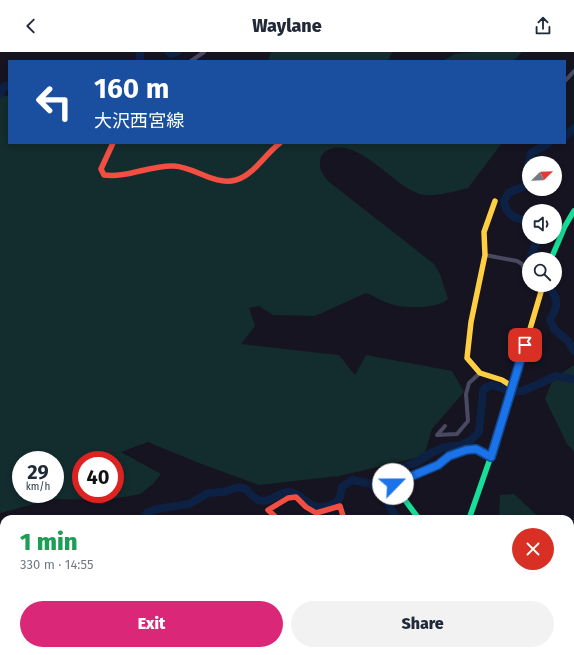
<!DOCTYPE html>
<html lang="en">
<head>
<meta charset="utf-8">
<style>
  :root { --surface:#fff; --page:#f2f2f3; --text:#1f2937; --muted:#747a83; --accent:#db2777 }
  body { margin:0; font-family:"Fira Sans","Noto Sans JP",sans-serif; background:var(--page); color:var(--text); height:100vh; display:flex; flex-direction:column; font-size:15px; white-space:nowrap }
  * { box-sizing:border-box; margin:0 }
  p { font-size:13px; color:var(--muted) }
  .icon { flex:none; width:22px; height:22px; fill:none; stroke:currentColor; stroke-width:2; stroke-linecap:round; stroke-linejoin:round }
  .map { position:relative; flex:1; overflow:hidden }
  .panel { position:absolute; left:0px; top:463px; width:574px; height:140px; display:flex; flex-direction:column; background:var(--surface); border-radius:12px 12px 0 0; box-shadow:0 2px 6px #0003 }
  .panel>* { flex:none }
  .hud { position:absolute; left:8px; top:8px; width:558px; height:84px; border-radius:0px; box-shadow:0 2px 6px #0003; background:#1a4fa0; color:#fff; overflow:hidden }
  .needle { width:26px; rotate:67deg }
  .controls { position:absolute; left:522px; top:104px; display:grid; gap:8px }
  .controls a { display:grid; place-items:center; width:40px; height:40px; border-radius:50%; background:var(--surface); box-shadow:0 2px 6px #0003; font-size:20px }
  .speed { position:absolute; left:12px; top:399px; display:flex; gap:8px; font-size:20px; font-weight:700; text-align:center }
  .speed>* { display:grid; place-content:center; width:52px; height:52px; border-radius:50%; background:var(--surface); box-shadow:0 2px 6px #0003; line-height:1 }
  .speed small { font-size:10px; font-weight:400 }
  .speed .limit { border:6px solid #d22; background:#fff; color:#111 }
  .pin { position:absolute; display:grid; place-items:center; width:34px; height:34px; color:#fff; margin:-17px; border-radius:8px; box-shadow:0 2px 6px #0006 }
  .me { position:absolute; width:44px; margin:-22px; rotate:67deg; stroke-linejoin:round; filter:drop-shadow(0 0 3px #0008) }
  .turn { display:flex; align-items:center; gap:14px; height:84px; padding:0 20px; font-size:18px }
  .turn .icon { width:52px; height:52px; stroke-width:2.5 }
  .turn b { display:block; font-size:28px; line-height:34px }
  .round { display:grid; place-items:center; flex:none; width:42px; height:42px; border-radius:21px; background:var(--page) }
  .head { display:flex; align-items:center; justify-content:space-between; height:68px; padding:0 20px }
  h1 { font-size:24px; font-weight:800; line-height:30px; color:#1e9e55 }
  .cta { display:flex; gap:8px; margin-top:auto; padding:8px 20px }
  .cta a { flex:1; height:46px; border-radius:24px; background:var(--accent); color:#fff; font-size:16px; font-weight:800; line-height:46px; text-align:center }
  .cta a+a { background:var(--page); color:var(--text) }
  header { display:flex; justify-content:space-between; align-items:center; height:52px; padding:0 20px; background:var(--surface); font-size:18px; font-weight:800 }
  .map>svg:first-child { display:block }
  .green { fill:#132c2d; fill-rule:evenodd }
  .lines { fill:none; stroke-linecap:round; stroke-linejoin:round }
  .river { stroke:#0d2144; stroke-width:8 }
  .street { stroke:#4a4962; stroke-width:4 }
  .fast { stroke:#16e098; stroke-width:5.5 }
  .slow { stroke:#ffcf43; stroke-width:5.5 }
  .jam { stroke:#f24e42; stroke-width:5.5 }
  .route-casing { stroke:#114b97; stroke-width:10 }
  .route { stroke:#1a73e8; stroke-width:7 }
</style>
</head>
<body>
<header><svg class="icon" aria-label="back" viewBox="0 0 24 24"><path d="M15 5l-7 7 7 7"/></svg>Waylane<svg class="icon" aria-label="share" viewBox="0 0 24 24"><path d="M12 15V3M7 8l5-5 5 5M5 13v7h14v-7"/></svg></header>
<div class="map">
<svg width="574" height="603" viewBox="0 0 574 603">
  <rect width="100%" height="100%" fill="#161421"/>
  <g class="green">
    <path d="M271,0H392L388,9H268Z"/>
    <path d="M477,0H522L513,9H442L455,2Z"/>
    <path d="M0,43L9,44V91H502L468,136C456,139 432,146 420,142C415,140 408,137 404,134C385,121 351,85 328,98C323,100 320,105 320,110C319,118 323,122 328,129L434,212L440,222L448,247C439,256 412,256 399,254C388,253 376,245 366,241L315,264L273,263L259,254L249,256L255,274L241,292L339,303L355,323L366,303L452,319L464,340L432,377L424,404L339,424L259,433L199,411L148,390L121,400L161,422L153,432L140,442L107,448L53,447L0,461ZM21,408H55V442H21ZM81,408H115V442H81Z"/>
    <path d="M574,313V399L567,392L545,347L553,327Z"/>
    <path d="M514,442L541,467H499L500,443Z"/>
    <path d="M574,468V603H519L514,599H570V470Z"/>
    <path d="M0,582L4,585V599H55L71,603H0Z"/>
    <path d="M95,599H208L209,603H74Z"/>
    <path d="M246,599H283L289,603H243Z"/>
  </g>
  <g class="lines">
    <g class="river">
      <path d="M140,0V9"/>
      <path d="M169,0L171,2L177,0"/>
      <path d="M0,42L5,34L9,33"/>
      <path d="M565,84L574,76"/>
      <path d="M529,111L531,101L549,91"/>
      <path d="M529,125L525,134L508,141L504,149C506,164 516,167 529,169"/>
      <path d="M530,207L534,195L541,185"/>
      <path d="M544,233C552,237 558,246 556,255C555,260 552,263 550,268L555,278L568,289L574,299"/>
      <path d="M143,467L147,461L157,457L189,452L208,441L224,440L238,435L246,437C266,462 272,440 290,440C301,441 307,454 318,455C323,456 331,452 336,451L340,445L342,435L352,428L372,432"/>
      <path d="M397,467L386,448L377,440L372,432L382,423L415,411L433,400L445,395L461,393L471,388L479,380L483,339L485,336L492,333L512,339H523L556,324L574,327"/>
      <path d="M357,599L363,601L367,599"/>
      <path d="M412,599L417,603"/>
      <path d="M168,603L176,599"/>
      <path d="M308,603L310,599"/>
    </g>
    <g class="street">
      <path d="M191,9L204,0"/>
      <path d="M565,29L574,19"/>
      <path d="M485,203L517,209L522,212L529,227"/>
      <path d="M535,233L542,237"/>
      <path d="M445,374L437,383L457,382L468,369L466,342L469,331L480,321"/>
      <path d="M0,477L4,479"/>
      <path d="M344,599L347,603"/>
    </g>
    <g class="fast">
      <path d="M551,207L565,174L574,159"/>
      <path d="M419,467L393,432L438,413L449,404L466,398L476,397L491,405"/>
      <path d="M469,467L499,381L525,294"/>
      <path d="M0,535L4,534"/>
      <path d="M435,603L436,599"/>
    </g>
    <g class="slow">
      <path d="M495,149L484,180L485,203L471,270L467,306L480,321L502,328L513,335"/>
      <path d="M525,294L543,233"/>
    </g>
    <g class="jam">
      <path d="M113,91L101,117L104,123C128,126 150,113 174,114C195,115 214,134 236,128C254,123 265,102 280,91"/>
      <path d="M278,467L268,458L288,446L296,445L306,455L316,461L340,454L344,467"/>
    </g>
  </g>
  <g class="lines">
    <g class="route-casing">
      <path id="route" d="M393,432L438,413L449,404L466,398L476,397L491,405L525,293"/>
    </g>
    <use href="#route" class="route"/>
  </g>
</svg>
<div class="controls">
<a><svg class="needle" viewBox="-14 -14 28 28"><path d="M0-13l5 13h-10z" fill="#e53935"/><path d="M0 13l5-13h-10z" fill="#747a83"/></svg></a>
<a><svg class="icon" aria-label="sound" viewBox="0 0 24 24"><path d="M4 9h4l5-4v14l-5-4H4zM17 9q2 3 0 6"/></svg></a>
<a><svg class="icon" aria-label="search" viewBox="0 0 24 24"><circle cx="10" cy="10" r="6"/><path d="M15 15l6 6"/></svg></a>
</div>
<div class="speed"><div>29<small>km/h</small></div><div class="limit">40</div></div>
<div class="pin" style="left:525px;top:293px;background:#d93025"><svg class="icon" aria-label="arrive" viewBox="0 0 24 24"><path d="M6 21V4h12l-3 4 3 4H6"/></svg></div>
<svg class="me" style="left:393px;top:432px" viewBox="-20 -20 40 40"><circle r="19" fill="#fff"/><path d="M0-13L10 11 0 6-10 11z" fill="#1a73e8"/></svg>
<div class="hud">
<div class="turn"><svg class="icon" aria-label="left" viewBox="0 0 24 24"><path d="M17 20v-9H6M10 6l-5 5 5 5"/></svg><div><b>160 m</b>大沢西宮線</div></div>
</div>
<section class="panel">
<div class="head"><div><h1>1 min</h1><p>330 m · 14:55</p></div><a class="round" style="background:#d93025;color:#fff"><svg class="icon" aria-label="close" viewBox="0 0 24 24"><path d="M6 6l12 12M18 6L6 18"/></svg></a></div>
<div class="cta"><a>Exit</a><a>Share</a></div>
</section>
</div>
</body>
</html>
